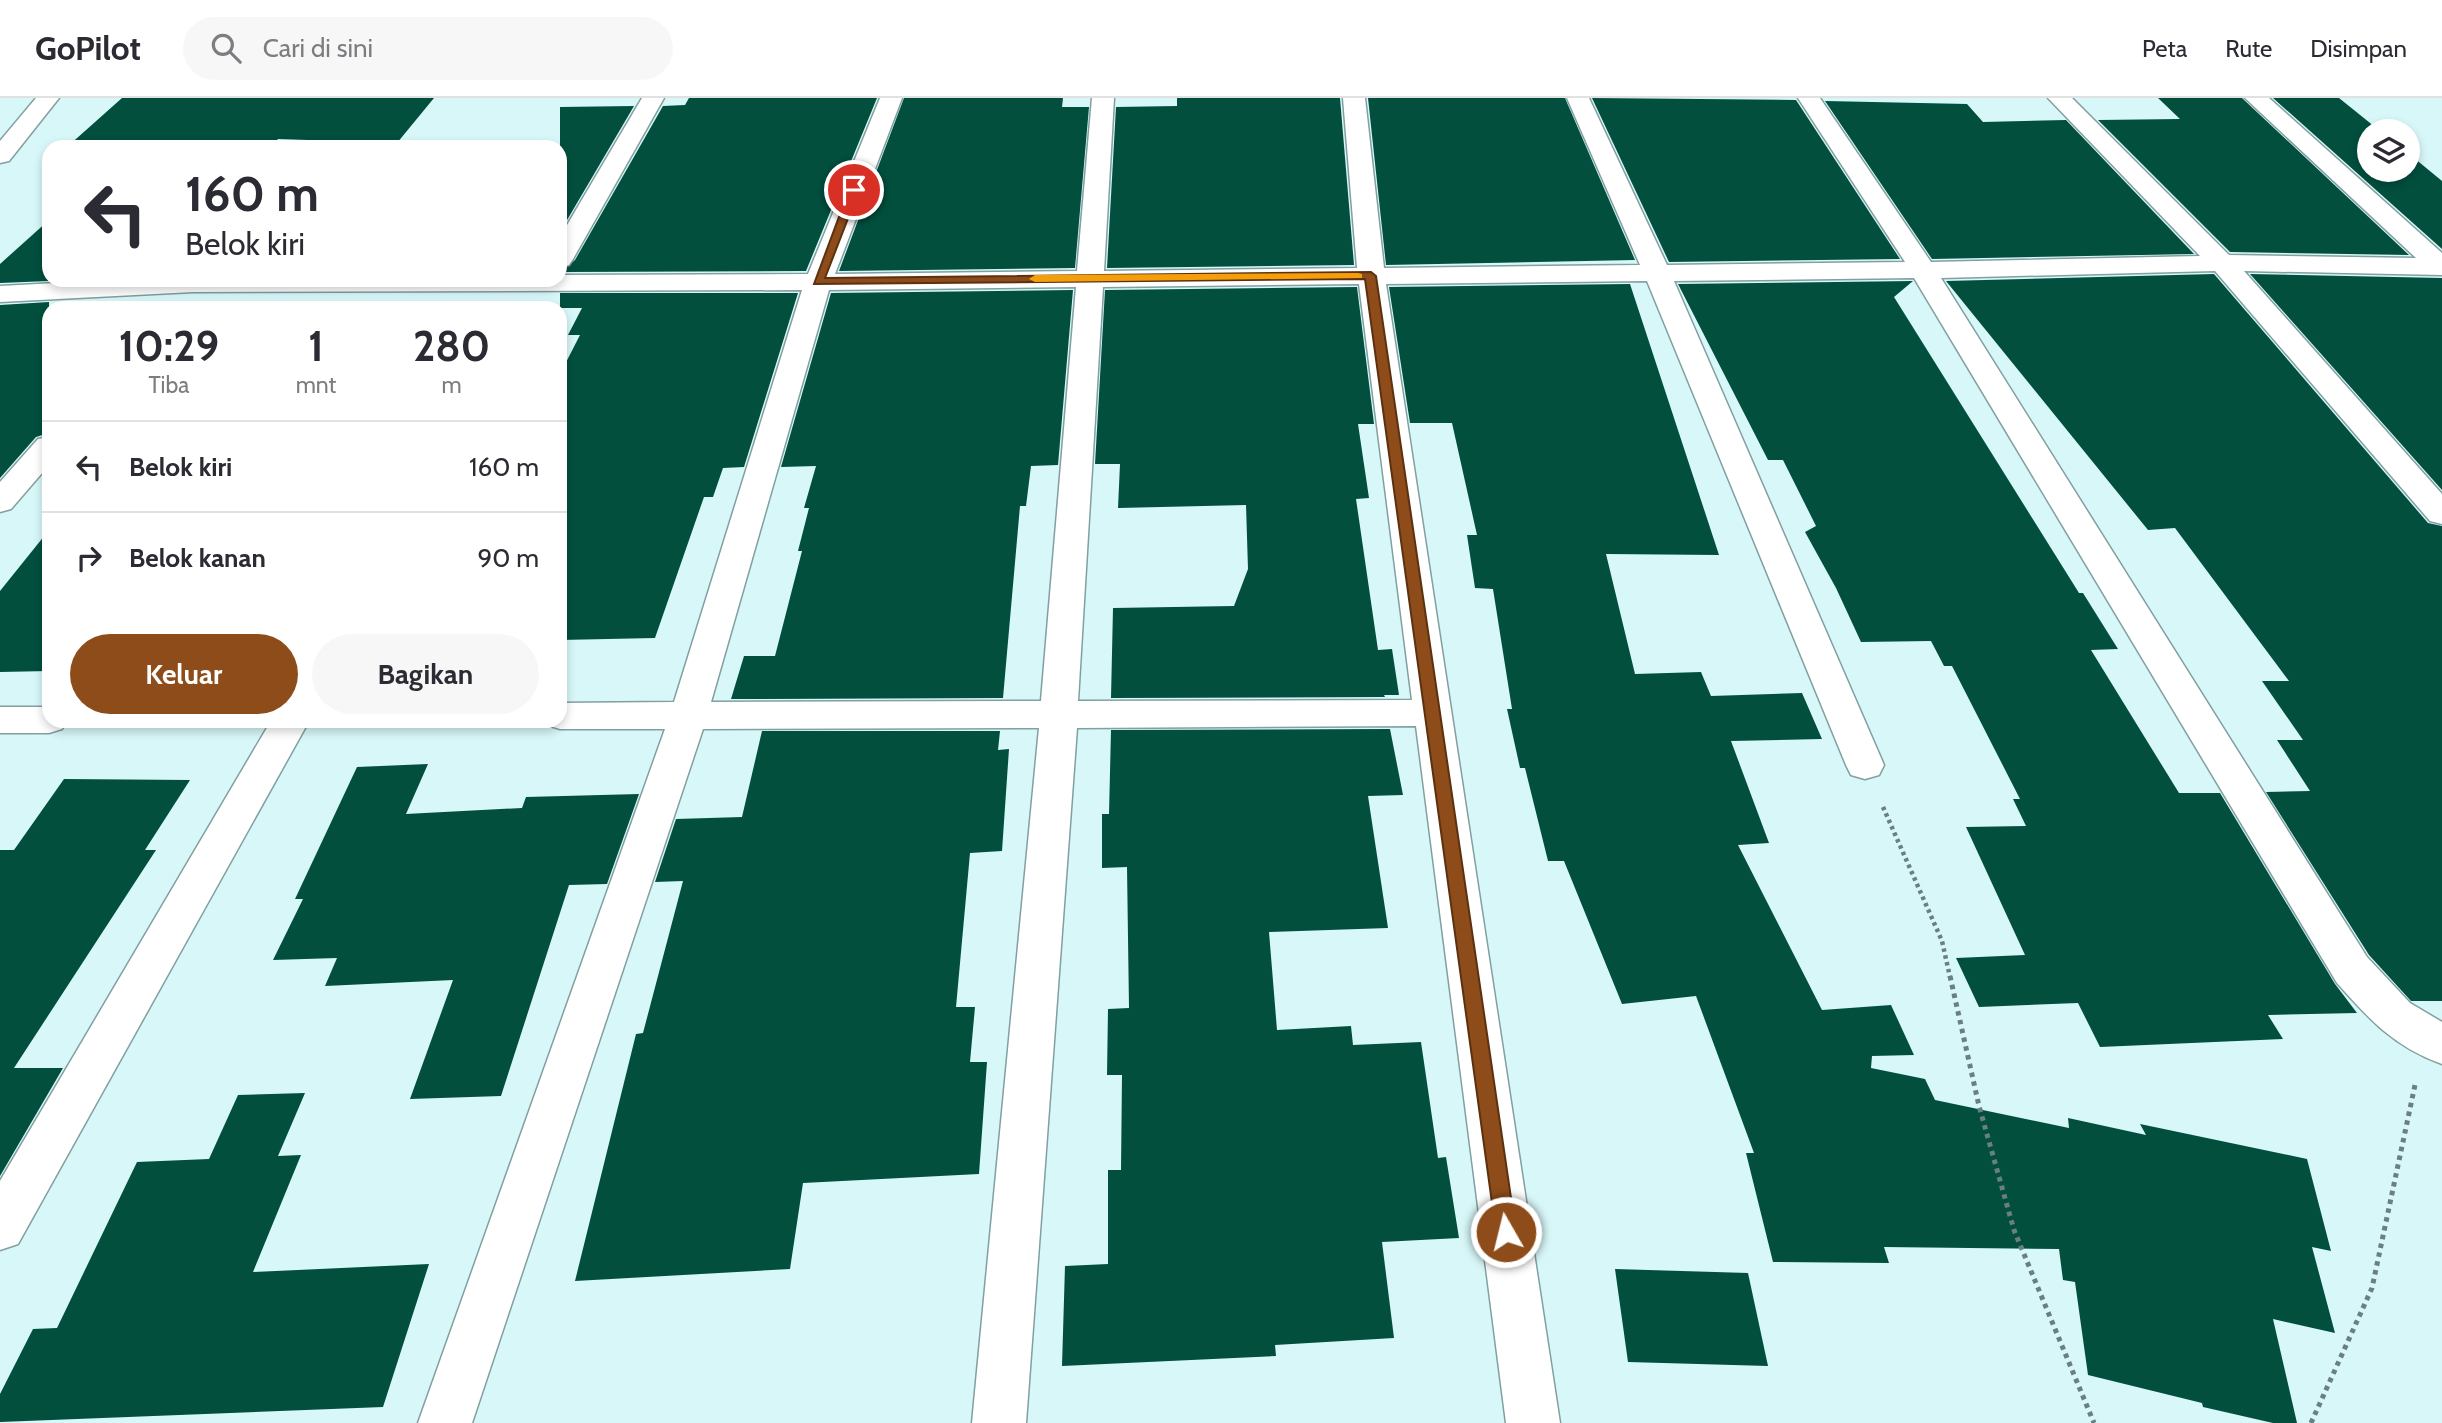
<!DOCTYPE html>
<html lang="id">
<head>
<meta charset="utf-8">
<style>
  :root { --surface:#fff; --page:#f7f7f7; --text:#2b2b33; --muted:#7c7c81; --line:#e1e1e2; --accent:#8d4c19 }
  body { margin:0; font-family:Cabin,sans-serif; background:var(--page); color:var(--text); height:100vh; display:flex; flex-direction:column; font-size:26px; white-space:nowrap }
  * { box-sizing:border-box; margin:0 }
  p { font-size:23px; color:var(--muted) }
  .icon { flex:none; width:38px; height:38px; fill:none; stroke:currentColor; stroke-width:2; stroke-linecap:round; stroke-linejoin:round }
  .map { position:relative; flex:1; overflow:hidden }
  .details { position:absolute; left:42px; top:203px; width:525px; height:427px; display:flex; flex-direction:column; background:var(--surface); border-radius:21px; box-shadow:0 4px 10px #0003 }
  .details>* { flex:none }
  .top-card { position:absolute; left:42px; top:42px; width:525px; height:147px; border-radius:21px; box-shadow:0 4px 10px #0003; background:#fff; color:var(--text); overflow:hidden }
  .controls { position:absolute; left:2357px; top:21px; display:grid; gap:14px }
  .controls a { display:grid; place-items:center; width:63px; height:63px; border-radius:50%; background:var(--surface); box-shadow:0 4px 10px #0003; font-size:35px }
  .pin { position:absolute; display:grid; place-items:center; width:60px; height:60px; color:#fff; margin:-30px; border:4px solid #fff; border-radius:50%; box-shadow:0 2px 7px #0007 }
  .me { position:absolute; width:77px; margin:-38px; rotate:352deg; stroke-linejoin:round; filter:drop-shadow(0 0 5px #0008) }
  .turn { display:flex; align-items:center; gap:24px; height:147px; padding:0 28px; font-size:32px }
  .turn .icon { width:91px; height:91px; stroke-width:2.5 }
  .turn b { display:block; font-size:49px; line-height:60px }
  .eta { display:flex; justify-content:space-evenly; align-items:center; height:119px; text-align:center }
  .eta b { font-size:42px; font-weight:700; line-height:49px }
  .action { display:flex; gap:14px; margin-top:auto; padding:14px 28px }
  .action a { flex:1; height:80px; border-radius:42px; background:var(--accent); color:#fff; font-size:28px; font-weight:700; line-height:80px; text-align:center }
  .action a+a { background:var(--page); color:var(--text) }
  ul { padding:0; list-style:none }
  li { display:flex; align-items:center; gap:21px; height:91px; padding:0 28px; border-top:2px solid var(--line) }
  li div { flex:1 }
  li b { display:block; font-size:26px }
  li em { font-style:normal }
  header { display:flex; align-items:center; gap:42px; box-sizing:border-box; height:98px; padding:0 35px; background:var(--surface); border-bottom:2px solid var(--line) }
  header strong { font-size:33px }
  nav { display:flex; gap:38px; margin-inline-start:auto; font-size:24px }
  .search { width:490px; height:63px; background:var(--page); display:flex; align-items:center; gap:18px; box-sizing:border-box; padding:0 24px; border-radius:38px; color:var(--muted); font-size:26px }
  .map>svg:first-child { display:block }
  .building { fill:#024f3e }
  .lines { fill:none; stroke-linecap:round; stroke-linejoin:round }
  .minor-casing { stroke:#829fa1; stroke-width:3 }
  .path-far1 { stroke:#6a7f80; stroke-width:4.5; stroke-dasharray:3.5 3.5; stroke-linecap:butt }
  .path { stroke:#6a7f80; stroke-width:5; stroke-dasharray:4.5 4.5; stroke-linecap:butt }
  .minor { fill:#fff; fill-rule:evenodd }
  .route { fill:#8d4c19; stroke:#5c3110; stroke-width:2 }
  .slow { fill:#f59e0b }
</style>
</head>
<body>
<header>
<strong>GoPilot</strong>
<div class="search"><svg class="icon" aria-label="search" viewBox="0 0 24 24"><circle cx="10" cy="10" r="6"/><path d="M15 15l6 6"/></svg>Cari di sini</div>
<nav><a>Peta</a><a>Rute</a><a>Disimpan</a></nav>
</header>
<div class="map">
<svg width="2442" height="1325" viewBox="0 0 2442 1325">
  <rect width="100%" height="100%" fill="#d8f7f8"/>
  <g class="building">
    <path d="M122,0H434L397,45L278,41L271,49H67Z"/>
    <path d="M689,0H877L806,173L560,174L575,162L663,8L685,7Z"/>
    <path d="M904,0H1063L1062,9H1089L1075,170L839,173Z"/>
    <path d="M1177,0H1340L1354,167L1107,170L1116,9L1177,8Z"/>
    <path d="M1368,0H1565L1635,162L1386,167Z"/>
    <path d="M1592,0L1796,2L1900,161L1669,164Z"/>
    <path d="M2158,0H2242L2409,157L2230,154L2098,22L2180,21Z"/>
    <path d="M2273,0H2339L2380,33H2370V72H2408V55L2442,83V151Z"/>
    <path d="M1825,3L1967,6L1983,24L2066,22L2194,156L1932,161Z"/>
    <path d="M634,8L560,134V9Z"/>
    <path d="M49,122V183L0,185V166Z"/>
    <path d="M2214,176L2428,425L2442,428V903H2411L2369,857L2266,694L2310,693L2277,642H2303L2262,583H2289L2175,430L2148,432L1946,183Z"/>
    <path d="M2250,176L2442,180V392Z"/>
    <path d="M1913,183L1894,199L2079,495H2083L2118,551L2091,552L2179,695H2220L2335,886L2357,915L2268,917L2283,941L2100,949L2078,905L1979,909L1956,860L2025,857L1966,729L2026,728L2013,701H2020L1952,568H1944L1931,543L1861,544L1836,490L1805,434L1816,428L1783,362H1768L1678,186Z"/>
    <path d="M1630,186L1719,457L1606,456L1635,576L1701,574L1711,598L1802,595L1822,641L1731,643L1769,745L1738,747L1822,912L1891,907L1914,957L1872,958L1871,970L1925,981L1935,1002L2069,1030L2068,1020L2146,1037L2140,1026L2307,1061L2331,1153L2312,1149L2335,1235L2273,1221L2297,1325H2273L2203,1309L2202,1305L2088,1277L2075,1184L2063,1182L2059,1151L1884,1149L1889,1165L1773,1164L1746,1055H1754L1696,898L1622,906L1564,763H1548L1525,670H1520L1507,611H1512L1493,491L1475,490L1467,437H1477L1452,325H1410L1389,189Z"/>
    <path d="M1357,189L1374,326H1358L1369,400L1356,401L1378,552L1392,551L1399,597H1384L1385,599L1111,600L1113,510L1234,508L1248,471L1246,407L1118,410L1120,366H1095L1105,192Z"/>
    <path d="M1073,192L1058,367L1031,368L1026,408H1020L1003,600L731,601L744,558H775L802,453H798L809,410H804L816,368L781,369L831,195Z"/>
    <path d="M560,195H798L744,369L723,370L713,399H704L655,540L560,542V276L580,237H568L582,210H560Z"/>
    <path d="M49,204V335L36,339L0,380V207Z"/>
    <path d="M49,432V573L0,574V493Z"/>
    <path d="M1390,631L1403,697L1368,698L1388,830L1269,834L1277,932L1351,928L1353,947L1421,944L1438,1060L1446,1059L1459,1140L1382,1144L1394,1240L1275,1247L1276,1258L1062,1268L1065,1168L1108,1166V1072H1121L1122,977H1107L1108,911L1129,910L1127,769L1102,770V716H1109L1111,632Z"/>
    <path d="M762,633H1000L998,652L1009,651L1002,753L970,755L956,909H975L970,964H987L979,1076L803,1085L790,1171L575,1183L636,936L643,935L683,783L655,784L676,721L742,719Z"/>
    <path d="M428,666L406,716L522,710L526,699L639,696L607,786L569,787L501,998L410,1001L453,882L325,888L337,860L273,862L303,801H295L357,669Z"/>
    <path d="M64,681L190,682L145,752H156L14,970H63L0,1078V752H14Z"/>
    <path d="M305,995L278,1058L301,1057L253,1174L429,1166L383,1309L0,1324V1296L33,1231L57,1230L137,1064L209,1061L238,997Z"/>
    <path d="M1615,1171L1748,1175L1768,1268L1628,1264Z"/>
  </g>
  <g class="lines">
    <g class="minor-casing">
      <g id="minor">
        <path d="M36,0H59L9,63L0,65V43Z"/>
        <path d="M642,0H664L573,161L569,167L560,169V139Z"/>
        <path d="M880,0H902L835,176L1077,173L1092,0H1114L1104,173L1357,170L1343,0H1365L1384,170L1640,167L1567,0H1589L1667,167L1905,164L1798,0H1820L1931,164L2200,158L2048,0H2072L2229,157L2416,160L2245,0H2269L2442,155V177L2244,173L2442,396V426L2430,423L2215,173L1941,180L2367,859L2410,905L2442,924V966C2394,949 2369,921 2337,885L1914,180L1674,183L1884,667L1879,677L1865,681L1851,677L1846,667L1647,183L1386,186L1560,1325H1506L1416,628L1077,630L1026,1325H972L1039,630L703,631L472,1325H418L665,631H560L547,627L544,623H560V605L674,604L802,192L193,194L0,204V188L113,182H560V177L808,176ZM1359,186L1412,602L1078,603L1103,189ZM1076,189L1041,603L711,604L829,192Z"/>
        <path d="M49,339V367L11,411L0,414V384L38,341Z"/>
        <path d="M0,609H49V623H67L62,631L49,635H0Z"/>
        <path d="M271,623H309L18,1146L0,1152V1083Z"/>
      </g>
    </g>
    <path class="path-far1" d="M1883,709L1942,843L1950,879"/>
    <g class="path">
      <path d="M1950,878L1979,1008L2014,1132L2094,1325"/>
      <path d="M2311,1325L2372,1190L2415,987"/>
    </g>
    <use href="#minor" class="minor"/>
  </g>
  <path class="route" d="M854,89L859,92L825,180L1371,174L1376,178L1516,1134L1513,1141L1506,1144L1499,1141L1496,1134L1365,181L814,186L849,92Z"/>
  <path class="slow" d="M1358,175L1362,176V180L1035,184L1029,181L1035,177Z"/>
</svg>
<div class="controls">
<a><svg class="icon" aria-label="layers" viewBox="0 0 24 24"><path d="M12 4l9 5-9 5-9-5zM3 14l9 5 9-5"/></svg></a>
</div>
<div class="pin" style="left:854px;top:92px;background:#d93025"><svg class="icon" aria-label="arrive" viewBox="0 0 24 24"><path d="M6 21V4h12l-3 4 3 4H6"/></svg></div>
<svg class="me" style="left:1506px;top:1134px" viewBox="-20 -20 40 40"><circle r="17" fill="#8d4c19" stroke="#fff" stroke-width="3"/><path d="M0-11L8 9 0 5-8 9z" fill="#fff"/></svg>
<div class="top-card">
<div class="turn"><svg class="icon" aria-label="left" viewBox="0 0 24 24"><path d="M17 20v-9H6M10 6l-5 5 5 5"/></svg><div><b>160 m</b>Belok kiri</div></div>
</div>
<section class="details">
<div class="eta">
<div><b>10:29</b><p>Tiba</p></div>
<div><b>1</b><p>mnt</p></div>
<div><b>280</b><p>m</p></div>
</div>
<ul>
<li><svg class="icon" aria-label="left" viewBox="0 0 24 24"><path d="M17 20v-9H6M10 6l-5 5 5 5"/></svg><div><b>Belok kiri</b></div><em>160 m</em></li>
<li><svg class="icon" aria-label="right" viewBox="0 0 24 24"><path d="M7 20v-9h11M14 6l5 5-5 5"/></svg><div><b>Belok kanan</b></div><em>90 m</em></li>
</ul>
<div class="action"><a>Keluar</a><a>Bagikan</a></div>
</section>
</div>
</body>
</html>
